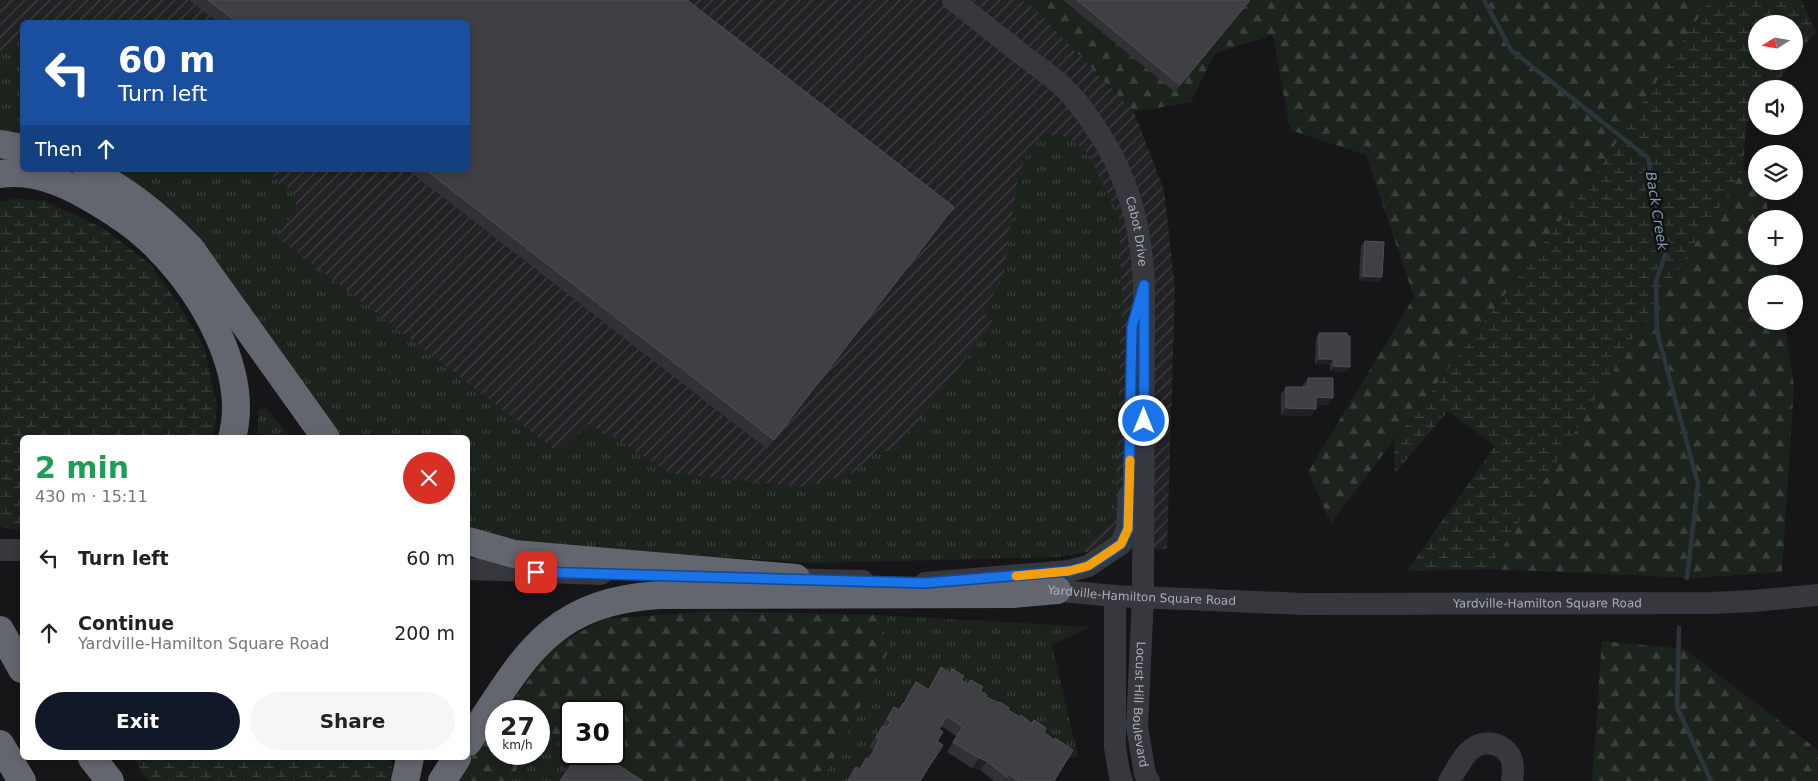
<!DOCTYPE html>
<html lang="en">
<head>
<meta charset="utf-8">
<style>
  :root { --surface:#fff; --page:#f6f6f6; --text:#222; --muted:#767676; --accent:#111827 }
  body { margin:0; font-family:"DejaVu Sans",sans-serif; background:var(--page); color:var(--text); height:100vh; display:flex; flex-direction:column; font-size:19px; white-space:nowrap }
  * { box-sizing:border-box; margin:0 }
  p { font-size:16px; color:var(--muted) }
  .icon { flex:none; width:28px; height:28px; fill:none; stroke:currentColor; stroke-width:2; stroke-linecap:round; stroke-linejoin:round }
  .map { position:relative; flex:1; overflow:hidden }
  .side { position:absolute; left:20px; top:435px; width:450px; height:325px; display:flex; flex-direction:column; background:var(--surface); border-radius:8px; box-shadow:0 2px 8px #0003 }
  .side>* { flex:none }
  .guide { position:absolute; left:20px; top:20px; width:450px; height:152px; border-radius:8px; box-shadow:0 2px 8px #0003; background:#1a4fa0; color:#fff; overflow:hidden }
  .needle { width:32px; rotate:259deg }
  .controls { position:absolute; left:1748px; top:15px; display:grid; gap:10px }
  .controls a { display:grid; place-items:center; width:55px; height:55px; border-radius:50%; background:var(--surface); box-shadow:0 2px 8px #0003; font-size:25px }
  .speed { position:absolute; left:485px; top:700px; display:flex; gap:10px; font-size:25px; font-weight:700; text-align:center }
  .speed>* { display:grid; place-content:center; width:65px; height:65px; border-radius:50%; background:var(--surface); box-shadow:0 2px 8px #0003; line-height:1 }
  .speed small { font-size:12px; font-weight:400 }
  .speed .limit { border:2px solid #111; border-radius:8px; background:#fff; color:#111 }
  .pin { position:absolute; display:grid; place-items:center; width:42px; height:42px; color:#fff; margin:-21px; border-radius:10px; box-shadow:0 2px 8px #0006 }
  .me { position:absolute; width:55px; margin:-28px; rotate:0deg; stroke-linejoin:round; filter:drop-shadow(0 0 4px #0008) }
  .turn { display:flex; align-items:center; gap:18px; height:105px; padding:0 15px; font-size:22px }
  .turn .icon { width:65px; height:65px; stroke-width:2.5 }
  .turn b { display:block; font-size:35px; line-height:42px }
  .then { display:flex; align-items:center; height:48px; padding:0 15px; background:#0003; gap:10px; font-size:19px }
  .round { display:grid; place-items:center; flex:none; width:52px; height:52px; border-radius:26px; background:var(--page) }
  .summary { display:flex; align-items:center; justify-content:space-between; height:85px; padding:0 15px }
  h1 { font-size:30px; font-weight:800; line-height:38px; color:#1e9e55 }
  .cta { display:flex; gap:10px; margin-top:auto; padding:10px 15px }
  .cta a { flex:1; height:58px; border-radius:30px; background:var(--accent); color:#fff; font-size:20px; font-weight:800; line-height:58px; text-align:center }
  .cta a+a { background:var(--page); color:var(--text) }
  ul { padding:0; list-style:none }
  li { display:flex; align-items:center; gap:15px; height:75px; padding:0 15px }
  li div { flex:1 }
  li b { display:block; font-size:19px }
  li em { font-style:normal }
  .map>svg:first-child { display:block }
  .industrial { fill:url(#industrial-furrows) }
  .grass { fill:url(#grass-tufts) }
  .forest { fill:url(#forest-firs) }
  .wetland { fill:url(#wetland-marsh) }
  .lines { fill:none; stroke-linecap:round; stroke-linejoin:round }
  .stream { stroke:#2c353c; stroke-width:4.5 }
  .minor { stroke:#37383d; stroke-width:22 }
  .highway { stroke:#63666e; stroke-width:28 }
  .wall { fill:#323236 }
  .shaded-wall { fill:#212124 }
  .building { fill:#3f3f44; stroke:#4f5156 }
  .route-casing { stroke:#114b97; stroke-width:12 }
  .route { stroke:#1a73e8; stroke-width:9 }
  .slow { stroke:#f59e0b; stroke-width:9 }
  .labels { text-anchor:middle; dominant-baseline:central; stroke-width:5; stroke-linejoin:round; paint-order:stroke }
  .street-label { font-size:12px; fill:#a8adb8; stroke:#111113 }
  .water-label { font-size:14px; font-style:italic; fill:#7f9bb3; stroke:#111113 }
</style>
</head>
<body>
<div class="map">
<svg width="1818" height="781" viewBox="0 0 1818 781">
  <defs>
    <pattern id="industrial-furrows" width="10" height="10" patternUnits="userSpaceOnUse" patternTransform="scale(1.25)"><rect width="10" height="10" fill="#222225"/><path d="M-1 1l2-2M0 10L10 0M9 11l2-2" fill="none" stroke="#3f3f43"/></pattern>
    <pattern id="grass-tufts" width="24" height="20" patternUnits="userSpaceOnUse" patternTransform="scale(1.25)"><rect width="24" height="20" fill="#1c231d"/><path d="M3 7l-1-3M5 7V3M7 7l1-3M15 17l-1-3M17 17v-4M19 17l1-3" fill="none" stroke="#3a403c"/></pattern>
    <pattern id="forest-firs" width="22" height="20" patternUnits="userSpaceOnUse" patternTransform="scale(1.25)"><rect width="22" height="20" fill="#1c231d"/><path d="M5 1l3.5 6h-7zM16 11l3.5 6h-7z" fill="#3a403c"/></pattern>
    <pattern id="wetland-marsh" width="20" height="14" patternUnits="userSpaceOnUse" patternTransform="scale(1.25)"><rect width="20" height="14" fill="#1c231d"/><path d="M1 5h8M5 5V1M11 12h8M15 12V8" fill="none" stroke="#3a403c"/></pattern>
  </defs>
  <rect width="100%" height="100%" fill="#161618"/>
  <path class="industrial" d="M0,0H1022L1035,9L1134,112L1164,190L1175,287L1167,549L1087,552L1057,557L468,478V438L194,170H468V22H22V86L0,84Z"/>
  <g class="grass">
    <path d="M16,38L22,43V136L0,131V57Z"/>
    <path d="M1047,135L1069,137L1088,153L1119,217L1122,297L1115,519L1073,554L1057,557L814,563L516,543L468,531V438L343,437L182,224L111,170H264L293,192L297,208L277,237L554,449H562L588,424L607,433L669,473L804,487L852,473L880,449L893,453L994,322L984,313L1004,273L1018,175L1030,148Z"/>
    <path d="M266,408L290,437H257L259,410Z"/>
    <path d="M877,615L1089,627L1052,645L1078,756L1067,759L935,677L927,689L909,691L884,731L876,736L869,747L873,749L866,762L859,768L853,777H849L847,781H822L890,648Z"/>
    <path d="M570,729L571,730V754H577L560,781H509L527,754H539V745Z"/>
    <path d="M578,754H608L651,781H621Z"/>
  </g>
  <g class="forest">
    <path d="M1022,0H1710L1596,174L1331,523L1308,472L1414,297L1366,155L1290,130L1273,35L1215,53L1191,102L1134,112L1035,9Z"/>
    <path d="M1756,167V191H1765L1769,219H1756V256H1775L1779,284H1756V321H1784L1794,386L1782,572L1693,578L1489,569L1636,334L1743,171Z"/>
    <path d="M715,611L877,615L890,648L822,781H651L608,754H614V711H571V730L570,729L539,745V711H505L553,647L604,619Z"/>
    <path d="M1602,641L1684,649L1818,750V781H1592Z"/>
    <path d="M496,724V754H527L509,781H454Z"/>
  </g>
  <g class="wetland">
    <path d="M1710,0H1801L1816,31L1794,60V24H1756V61H1793L1772,89H1756V110L1746,124L1743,171L1636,334L1489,569L1407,571L1495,446L1448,411L1395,473L1394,441L1596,174Z"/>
    <path d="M14,199L45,201L101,227L150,264L180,306L204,347L217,405L214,437L22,438V530L0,527V202Z"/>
    <path d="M134,758H392V776L390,781H150L143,775Z"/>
  </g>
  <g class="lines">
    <g class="stream">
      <path d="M1484,0L1511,50L1648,158L1666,253L1656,281L1657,332L1698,484L1687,578"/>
      <path d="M1679,628L1677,707L1711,781"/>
    </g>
    <g class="minor">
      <path id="s1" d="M953,0C977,19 1001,38 1025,57C1037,66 1050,75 1061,85C1073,96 1084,110 1093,124C1128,174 1141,225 1144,285L1143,596L1137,727L1145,774L1149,781"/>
      <path d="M0,550H22"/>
      <path d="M468,569L601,574"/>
      <path d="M780,579L863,581"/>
      <path d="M925,583L1069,571L1088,566L1121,544L1127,529L1129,495"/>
      <path id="s2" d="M1040,589L1115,596L1303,604L1712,603L1753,601L1818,595"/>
      <path d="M1115,596V747L1119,772L1122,781"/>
      <path d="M1449,781C1455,772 1461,760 1468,752C1481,739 1503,741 1511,758C1514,765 1513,773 1512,781"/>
    </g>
    <g class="highway">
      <path d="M0,144L22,148"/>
      <path d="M87,170C128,191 158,215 190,248L326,438"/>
      <path d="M0,174C31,169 61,181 87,196C112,210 137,226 157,247C202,292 250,372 232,438"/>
      <path d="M468,541L514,554L796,578"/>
      <path d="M0,630L22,669"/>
      <path d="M468,742C524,658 548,602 659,595L1014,594L1057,590"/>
      <path d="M0,744L22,781"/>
      <path d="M92,758L110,781"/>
      <path d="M405,781L410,758"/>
      <path d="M442,781L457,758"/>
    </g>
  </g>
  <g class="wall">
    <path d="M189,0H687L954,207L767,449L408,170H468V22H218Z"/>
    <path d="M1063,0H1251L1175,92Z"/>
    <path d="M1365,241L1382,277L1379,282L1359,280L1361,246Z"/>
    <path d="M1319,333L1346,372L1330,371V364H1315L1316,338Z"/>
    <path d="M1308,378L1328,405H1316L1311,416L1281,415V394L1286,387H1303V385Z"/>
    <path d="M941,667L968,684L980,691L986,697L1044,732L1054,781H994L980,770L972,768L947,752L956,736L941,726L939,729L937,741L920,781H847L856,767L859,769L866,758H868L873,749L869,747L894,707L898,710L903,703L909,691L916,682L928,689Z"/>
  </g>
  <g class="shaded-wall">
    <path d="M1250,0H1251L1175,92L1180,85Z"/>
    <path d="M1363,276L1382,277L1379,282L1359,280Z"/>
    <path d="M1319,359H1334L1330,364H1315Z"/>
    <path d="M1334,366L1350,367L1346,372L1330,371Z"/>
    <path d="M1316,397L1333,398L1328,405H1311Z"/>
    <path d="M1286,408L1316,409L1311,416L1281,415Z"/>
    <path d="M979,758L987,761L980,770L972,768Z"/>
  </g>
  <g class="building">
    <path d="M208,0H687L954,207L774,440L426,170H468V22H237Z"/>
    <path d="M1077,0H1250L1180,85Z"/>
    <path d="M1365,241L1384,242L1382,277L1363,276Z"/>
    <path d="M1319,333H1347V336H1350V367L1334,366V359H1319Z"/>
    <path d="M1308,378H1333V398L1316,397V409L1286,408V387H1308Z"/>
    <path d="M941,667L950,673L952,669L964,676L961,680L968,684L971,680L983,687L980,691L987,695L986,697L999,703L1000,702L1009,708L1008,710L1020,717L1021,715L1032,724L1034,720L1046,728L1044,732L1050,737L1054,740L1055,738L1073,750L1054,781H1018L1009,774L1007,777L987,761L979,758L953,742L963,727L947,716L939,729L943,732L937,741L943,745L920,781H850L848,780L856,767L860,770L866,758L868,759L873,753L879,740L876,737L883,726L887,728L891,722L887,719L894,707L899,710L903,703L904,704L916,682L929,690Z"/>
    <path d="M578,754H600L643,781H560Z"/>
  </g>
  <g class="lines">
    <g class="route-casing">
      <path id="route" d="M536,572L925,583L1069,571L1088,566L1107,554L1121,544L1128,529L1132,327L1144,285V421"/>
    </g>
    <use href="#route" class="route"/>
    <path class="slow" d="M1016,576L1069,571L1088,566L1121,544L1128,529L1130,460"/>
  </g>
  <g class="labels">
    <g class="street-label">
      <text stroke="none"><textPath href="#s1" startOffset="305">Cabot Drive</textPath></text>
      <text stroke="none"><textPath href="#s2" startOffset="102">Yardville-Hamilton Square Road</textPath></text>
      <text stroke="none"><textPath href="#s2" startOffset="508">Yardville-Hamilton Square Road</textPath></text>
      <text stroke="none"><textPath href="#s1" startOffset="779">Locust Hill Boulevard</textPath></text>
    </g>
    <g class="water-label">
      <text transform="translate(1657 211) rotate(81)">Back Creek</text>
    </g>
  </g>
</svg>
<div class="controls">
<a><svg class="needle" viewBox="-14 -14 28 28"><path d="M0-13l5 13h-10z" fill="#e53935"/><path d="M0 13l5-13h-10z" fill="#767676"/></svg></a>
<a><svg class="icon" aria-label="sound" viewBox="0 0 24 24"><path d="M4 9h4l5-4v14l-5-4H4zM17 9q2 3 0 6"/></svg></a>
<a><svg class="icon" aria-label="layers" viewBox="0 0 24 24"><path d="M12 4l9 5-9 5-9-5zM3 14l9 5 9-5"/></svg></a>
<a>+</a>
<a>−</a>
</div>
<div class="speed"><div>27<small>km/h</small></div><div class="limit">30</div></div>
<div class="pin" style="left:536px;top:572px;background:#d93025"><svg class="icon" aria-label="arrive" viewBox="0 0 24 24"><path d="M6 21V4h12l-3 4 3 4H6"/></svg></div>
<svg class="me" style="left:1144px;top:421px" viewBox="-20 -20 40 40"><circle r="17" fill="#1a73e8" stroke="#fff" stroke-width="3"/><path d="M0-11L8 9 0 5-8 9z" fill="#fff"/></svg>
<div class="guide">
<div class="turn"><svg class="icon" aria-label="left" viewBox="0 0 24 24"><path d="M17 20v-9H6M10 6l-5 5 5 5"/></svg><div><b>60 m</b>Turn left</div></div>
<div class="then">Then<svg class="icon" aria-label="ahead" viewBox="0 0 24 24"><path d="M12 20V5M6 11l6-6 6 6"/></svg></div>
</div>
<section class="side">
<div class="summary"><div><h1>2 min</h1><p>430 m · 15:11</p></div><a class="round" style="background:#d93025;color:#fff"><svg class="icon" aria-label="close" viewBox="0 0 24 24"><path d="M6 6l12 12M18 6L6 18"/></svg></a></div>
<ul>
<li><svg class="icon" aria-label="left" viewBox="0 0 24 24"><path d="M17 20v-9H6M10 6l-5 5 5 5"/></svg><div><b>Turn left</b></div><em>60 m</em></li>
<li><svg class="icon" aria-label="ahead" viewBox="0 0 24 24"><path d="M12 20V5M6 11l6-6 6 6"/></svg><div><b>Continue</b><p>Yardville-Hamilton Square Road</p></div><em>200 m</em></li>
</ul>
<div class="cta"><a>Exit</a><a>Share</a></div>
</section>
</div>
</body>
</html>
